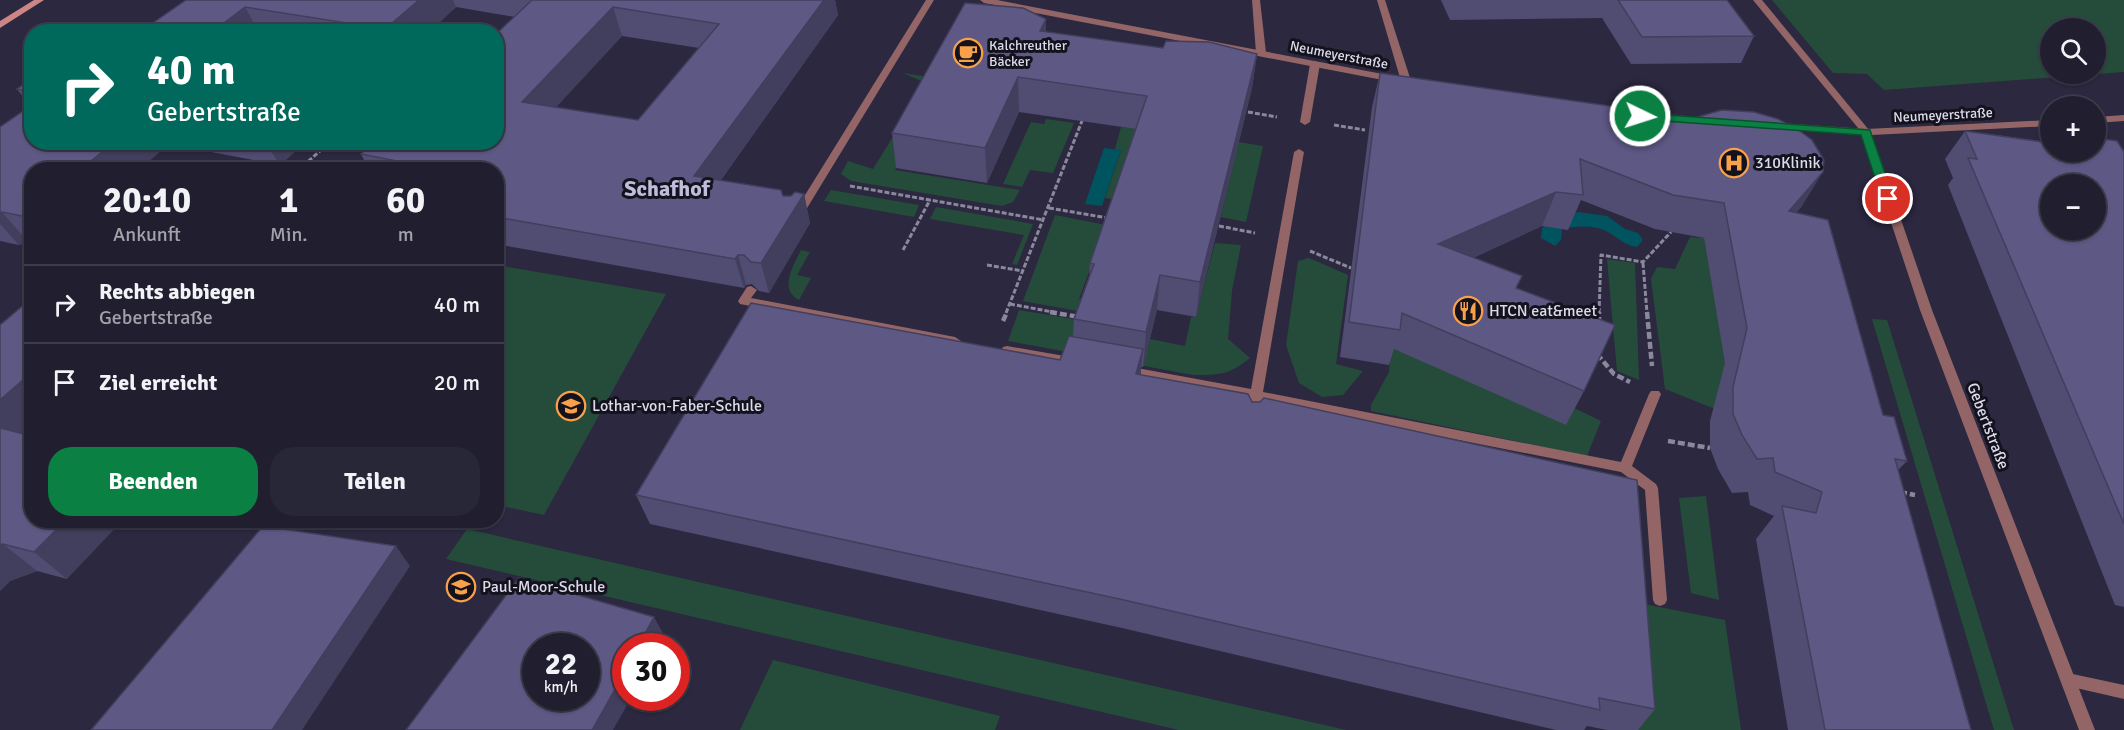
<!DOCTYPE html>
<html lang="de">
<head>
<meta charset="utf-8">
<style>
  :root { --surface:#201e2f; --page:#282737; --text:#f1f3f6; --muted:#a2a2aa; --line:#3d3c4b; --accent:#0b8043 }
  body { margin:0; font-family:Signika,sans-serif; background:var(--page); color:var(--text); height:100vh; display:flex; flex-direction:column; font-size:22px; white-space:nowrap }
  * { box-sizing:border-box; margin:0 }
  p { font-size:20px; color:var(--muted) }
  .icon { flex:none; width:33px; height:33px; fill:none; stroke:currentColor; stroke-width:2; stroke-linecap:round; stroke-linejoin:round }
  .map { position:relative; flex:1; overflow:hidden }
  .sheet { position:absolute; left:24px; top:162px; width:480px; height:366px; display:flex; flex-direction:column; background:var(--surface); border-radius:24px; box-shadow:0 2px 4px #0004,0 0 0 2px var(--line) }
  .sheet>* { flex:none }
  .banner { position:absolute; left:24px; top:24px; width:480px; height:126px; border-radius:24px; box-shadow:0 2px 4px #0004,0 0 0 2px var(--line); background:#00695c; color:#fff; overflow:hidden }
  .controls { position:absolute; left:2040px; top:18px; display:grid; gap:12px }
  .controls a { display:grid; place-items:center; width:66px; height:66px; border-radius:50%; background:var(--surface); box-shadow:0 2px 4px #0004,0 0 0 2px var(--line); font-size:30px }
  .speed { position:absolute; left:522px; top:633px; display:flex; gap:12px; font-size:30px; font-weight:700; text-align:center }
  .speed>* { display:grid; place-content:center; width:78px; height:78px; border-radius:50%; background:var(--surface); box-shadow:0 2px 4px #0004,0 0 0 2px var(--line); line-height:1 }
  .speed small { font-size:15px; font-weight:400 }
  .speed .limit { border:9px solid #d22; background:#fff; color:#111 }
  .pin { position:absolute; display:grid; place-items:center; width:51px; height:51px; color:#fff; margin:-26px; border:3px solid #fff; border-radius:50%; box-shadow:0 2px 6px #0007 }
  .me { position:absolute; width:66px; margin:-33px; rotate:94deg; stroke-linejoin:round; filter:drop-shadow(0 0 4px #0008) }
  .turn { display:flex; align-items:center; gap:21px; height:126px; padding:0 24px; font-size:27px }
  .turn .icon { width:78px; height:78px; stroke-width:2.5 }
  .turn b { display:block; font-size:42px; line-height:51px }
  .eta { display:flex; justify-content:space-evenly; align-items:center; height:102px; text-align:center }
  .eta b { font-size:36px; font-weight:800; line-height:42px }
  .button { display:flex; gap:12px; margin-top:auto; padding:12px 24px }
  .button a { flex:1; height:69px; border-radius:24px; background:var(--accent); color:#fff; font-size:24px; font-weight:800; line-height:69px; text-align:center }
  .button a+a { background:var(--page); color:var(--text) }
  ul { padding:0; list-style:none }
  li { display:flex; align-items:center; gap:18px; height:78px; padding:0 24px; border-top:2px solid var(--line) }
  li div { flex:1 }
  li b { display:block; font-size:22px }
  li em { font-style:normal }
  .map>svg:first-child { display:block }
  .green { fill:#254c3a; fill-rule:evenodd }
  .water { fill:#00545f }
  .lines { fill:none; stroke-linecap:round; stroke-linejoin:round }
  .path-far1 { stroke:#8a889c; stroke-width:3; stroke-dasharray:5 2; stroke-linecap:butt }
  .path { stroke:#8a889c; stroke-width:4.5; stroke-dasharray:7 3; stroke-linecap:butt }
  .lane { fill:#936566; fill-rule:evenodd }
  .street { fill:#936566; fill-rule:evenodd }
  .secondary { fill:#cd8586; fill-rule:evenodd }
  .wall { fill:#514c72; fill-rule:evenodd }
  .shaded-wall { fill:#423e5d }
  .building { fill:#5e5885; stroke:#423e5d; stroke-width:1.5; fill-rule:evenodd }
  .route { fill:#0b8043; stroke:#07532c; stroke-width:1.5 }
  .labels { text-anchor:middle; dominant-baseline:central; stroke-width:6; stroke-linejoin:round; paint-order:stroke }
  .far-poi-label { font-size:14px; fill:#dcdbeb; stroke:#13121d; text-anchor:start }
  .far-street-label { font-size:14px; fill:#dcdbeb; stroke:#13121d }
  .poi-label { font-size:16px; fill:#dcdbeb; stroke:#13121d; text-anchor:start }
  .street-label { font-size:16px; fill:#dcdbeb; stroke:#13121d }
  .district-label { font-size:22px; font-weight:bold; fill:#bfbddb; stroke:#13121d }
</style>
</head>
<body>
<div class="map">
<svg width="2124" height="730" viewBox="0 0 2124 730">
  <rect width="100%" height="100%" fill="#2b283f"/>
  <g class="green">
    <path d="M1772,0H2124V72L1884,90L1867,74L1833,73ZM2050,28H2096V74H2050Z"/>
    <path d="M903,73L943,79L895,170L1020,190L1013,202L1002,206L851,181L841,174L848,161L873,169L926,83Z"/>
    <path d="M1046,119L1074,123L1053,173L1030,170L1022,187L1003,184L1031,122L1044,124Z"/>
    <path d="M1121,127L1145,130L1121,200L1105,198L1121,151L1115,149Z"/>
    <path d="M1238,142L1263,146L1246,222L1221,217Z"/>
    <path d="M831,190L919,205L914,217L824,201Z"/>
    <path d="M936,207L1033,224L1017,265L1012,264L1024,235L930,219Z"/>
    <path d="M1055,215L1106,225L1079,299L1091,303L1088,313L1023,301Z"/>
    <path d="M1690,237L1704,238L1735,417L1665,389L1651,279L1657,267L1675,269Z"/>
    <path d="M1215,243L1241,245L1232,291L1228,339L1250,358C1229,375 1220,375 1193,375L1008,341L1019,310L1085,321L1148,348L1150,339L1185,346L1191,317H1196Z"/>
    <path d="M801,250L810,252L797,275L811,278L799,300C778,289 794,265 801,250Z"/>
    <path d="M1309,258L1348,275L1336,364L1363,371L1343,395L1322,397L1299,383L1286,345L1298,261Z"/>
    <path d="M1607,259L1635,263L1639,380L1617,371Z"/>
    <path d="M497,265L666,294L544,515L497,505Z"/>
    <path d="M1872,319L1887,320L2014,730H1994Z"/>
    <path d="M1391,348L1574,408L1601,421L1587,456L1371,411V405L1389,372Z"/>
    <path d="M1706,496L1719,600L1691,593L1679,498Z"/>
    <path d="M467,529L1346,730H1179L446,559Z"/>
    <path d="M1624,600L1725,620L1741,730H1633Z"/>
    <path d="M773,660L1000,716L995,730H740Z"/>
  </g>
  <g class="water">
    <path d="M1104,148L1121,150L1102,206L1085,204Z"/>
    <path d="M1578,212L1607,216L1625,229L1638,233L1643,240L1637,247C1623,245 1618,237 1606,231C1593,225 1575,226 1562,229L1561,240L1555,246L1541,238L1542,228L1556,219Z"/>
  </g>
  <g class="lines">
    <g class="path-far1">
      <path d="M1248,112L1277,117"/>
      <path d="M1334,125L1365,130"/>
      <path d="M303,166L330,142"/>
      <path d="M850,186L1044,220"/>
      <path d="M1049,208L1108,218"/>
      <path d="M1219,226L1255,233"/>
      <path d="M903,250L930,200"/>
      <path d="M1310,251L1351,268"/>
      <path d="M1643,263L1647,313"/>
      <path d="M987,265L1023,271"/>
      <path d="M1010,304L1058,313"/>
      <path d="M1006,313L1082,121"/>
      <path d="M1599,313L1601,255L1643,262L1671,232"/>
    </g>
    <g class="path">
      <path d="M1050,312L1079,317"/>
      <path d="M1647,312L1652,366"/>
      <path d="M1003,321L1007,312"/>
      <path d="M1599,324V312"/>
      <path d="M1597,354L1614,374L1630,382"/>
      <path d="M1668,441L1710,448"/>
      <path d="M1900,492L1915,495"/>
    </g>
    <g class="lane">
      <path d="M926,0H934L801,218H793L792,216Z"/>
      <path d="M1252,0H1260L1266,53L1261,56L1256,53Z"/>
      <path d="M1377,0H1385L1411,81L1409,83L1406,84L1401,81Z"/>
      <path d="M1753,0H1762L1869,130V134H1863Z"/>
      <path d="M1315,61L1320,64L1310,122L1305,125L1300,122L1310,64Z"/>
      <path d="M1299,149L1304,152L1263,392L1621,462L1649,394L1651,391H1659L1661,394L1632,466L1656,484L1658,488L1667,600L1665,604L1660,606L1655,604L1653,600L1645,490L1621,472L1261,401L1259,405H1251L1249,398L1122,374L1120,371L1126,366L1251,389L1294,152Z"/>
      <path d="M751,286L757,290L751,298L955,337L961,341L955,345L740,304L738,301L747,287Z"/>
      <path d="M1007,346L1076,358L1082,362L1076,366L1003,353L1001,350L1003,347Z"/>
      <path d="M2068,673L2124,685V699L2063,685L2061,680L2063,675Z"/>
    </g>
    <g class="street">
      <path d="M980,0H997L1393,76L1398,79L1393,82L984,3Z"/>
      <path d="M2124,115V121L2096,123V117Z"/>
      <path d="M2050,120V126L1872,135L1932,310L2095,730H2079L1920,310L1862,135L1779,129L1774,126L1779,123L1866,129Z"/>
    </g>
    <path class="secondary" d="M34,0H44L0,28V21Z"/>
  </g>
  <g class="wall">
    <path d="M186,0H835L838,15L721,180L783,196H791L804,194L810,223L769,293L759,291L752,284L746,285L744,288L496,244V170H369L361,154L496,142L515,17L456,7L429,32H140ZM622,36L699,48L638,120L556,107Z"/>
    <path d="M1441,0H1727L1754,36L1741,63L1631,64L1602,18L1450,20Z"/>
    <path d="M1046,32L1163,48L1257,54L1252,88L1196,317L1157,310L1143,367H1141V375L1252,402L1655,709L1638,730H1607L1587,726L1584,730H1556L1122,628L650,524L636,495L1060,360L1073,337L1074,319L1089,276L1090,263L1136,129L1019,112L987,183L896,168L892,133Z"/>
    <path d="M1380,73L1802,206L1796,213L1883,415L1907,461L1898,470L1971,730H1788L1756,539L1774,516L1750,505L1748,492L1732,493L1718,469L1710,448V421L1725,363L1704,238L1655,229L1581,200L1568,230L1542,226L1473,258L1518,288L1584,391L1566,425L1394,349L1389,365L1340,357L1372,107Z"/>
    <path d="M32,79V142H306L280,165L169,144L32,170V242H28L19,245L0,241V127L30,106L17,89Z"/>
    <path d="M1965,131L2124,152V607L2115,605L1948,185L1953,178L1945,159Z"/>
    <path d="M0,325L25,434L67,579L37,571L10,581L0,591Z"/>
  </g>
  <g class="shaded-wall">
    <path d="M419,0H453L456,7L429,32H386L385,29Z"/>
    <path d="M824,0H835L838,15L703,205L694,176Z"/>
    <path d="M245,7L259,32H212Z"/>
    <path d="M613,7L622,36L534,131L522,102Z"/>
    <path d="M1046,19V53L1040,31Z"/>
    <path d="M1257,54L1252,88L1196,317L1200,282Z"/>
    <path d="M1018,77L1019,112L987,183L985,148Z"/>
    <path d="M114,142H168L169,144L139,170H80Z"/>
    <path d="M265,142H306L280,165Z"/>
    <path d="M1823,172L1802,206L1768,246L1789,211Z"/>
    <path d="M1556,192L1542,226L1427,279L1438,244Z"/>
    <path d="M804,194L810,223L769,293L761,263Z"/>
    <path d="M2,212L28,242L19,245L0,224V213Z"/>
    <path d="M738,255L746,285L744,288L735,259Z"/>
    <path d="M1160,275L1157,310L1143,367L1146,332Z"/>
    <path d="M1143,349L1140,380L1136,374Z"/>
    <path d="M32,372V428L6,451L0,445V400Z"/>
    <path d="M66,520H123L67,579L34,552Z"/>
    <path d="M3,544L37,571L10,581L0,591V545Z"/>
    <path d="M396,546L410,566L302,730H272Z"/>
    <path d="M654,617L664,635L658,646H638Z"/>
    <path d="M626,670V698H631L613,730H592Z"/>
  </g>
  <g class="building">
    <path d="M186,0H419L385,29L245,7L212,32H140Z"/>
    <path d="M532,0H824L694,176L781,190L783,196H791L795,192L804,194L761,263L751,262L744,255H738L735,259L496,217V170H422L423,166L361,154L373,142H496V34ZM613,7L719,24L638,120L522,102Z"/>
    <path d="M1618,0H1727L1754,36L1642,37Z"/>
    <path d="M965,3L1023,8L1046,19L1040,31L1163,48L1166,41L1209,42L1257,54L1200,282L1160,275L1146,332L1074,319L1094,264L1090,263L1147,96L1018,77L985,148L892,133Z"/>
    <path d="M1380,73L1694,118L1722,110L1754,112L1778,119L1797,129L1812,140L1824,160L1823,172L1789,211L1828,220L1883,415L1894,417L1907,461L1895,459L1971,730H1825L1782,506L1816,513L1822,492L1775,472L1773,458L1757,459L1742,435L1733,414V387L1747,328L1724,203L1673,195L1580,159L1583,195L1556,192L1438,244L1522,276L1516,288L1615,325L1584,391L1402,313L1400,330L1349,322Z"/>
    <path d="M32,79V92L17,89Z"/>
    <path d="M32,105V142H114L80,170H32V218L2,212L0,213V127Z"/>
    <path d="M1965,131L2050,143V152H2096V138L2117,141L2124,152V524L1968,158L1977,159ZM2050,184H2096V230H2050Z"/>
    <path d="M32,298V372L0,400V325Z"/>
    <path d="M751,303L1060,360L1069,336L1143,349L1136,374L1248,394L1252,402H1260L1264,398L1637,480L1655,709L1599,698L1600,710L1124,600L636,495Z"/>
    <path d="M0,428L32,436V520H66L34,552L3,544L0,545Z"/>
    <path d="M263,526L396,546L272,730H91Z"/>
    <path d="M519,578L654,617L638,646H626V670L592,730H406ZM536,646H586V698H536Z"/>
  </g>
  <path class="route" d="M1640,113L1870,130L1894,199L1888,203L1882,199L1861,135L1636,119V114Z"/>
  <defs>
    <g id="cafe-ring" transform="scale(1.5)"><circle r="9.5" fill="#13121d" stroke="#f8a14a" stroke-width="1.5"/><path d="M-5.5-4.5H6V0H3Q3 3.5 0 3.5H-2.5Q-5.5 3.5-5.5 0ZM3-3.2v2h1.7v-2ZM-6 4.5H4V6H-6Z" fill="#f8a14a"/></g>
    <g id="hospital-ring" transform="scale(1.5)"><circle r="9.5" fill="#13121d" stroke="#f8a14a" stroke-width="1.5"/><path d="M-5-5h3v3.5h4V-5h3V5h-3V1.5h-4V5h-3Z" fill="#f8a14a"/></g>
    <g id="restaurant-ring" transform="scale(1.5)"><circle r="9.5" fill="#13121d" stroke="#f8a14a" stroke-width="1.5"/><path d="M-5-6h1v4h1v-4h1v4h1v-4h1v5L-1.5 .5V6h-2V.5L-5-1ZM5-6V6H3V1.5H1.5Q1.5-4 5-6Z" fill="#f8a14a"/></g>
    <g id="school-ring" transform="scale(1.5)"><circle r="9.5" fill="#13121d" stroke="#f8a14a" stroke-width="1.5"/><path d="M0-5L7-2L0 1L-7-2ZM-4 1L0 2.5L4 1V4Q0 6-4 4Z" fill="#f8a14a"/></g>
  </defs>
  <g fill-rule="evenodd">
    <use href="#cafe-ring" x="968" y="53"/>
    <use href="#hospital-ring" x="1734" y="163"/>
    <use href="#restaurant-ring" x="1468" y="311"/>
    <use href="#school-ring" x="571" y="406"/>
    <use href="#school-ring" x="461" y="587"/>
  </g>
  <g class="labels">
    <g class="far-poi-label">
      <text x="989" y="45">Kalchreuther<tspan x="989" dy="16">Bäcker</tspan></text>
    </g>
    <g class="far-street-label">
      <text transform="translate(1339 55) rotate(11)">Neumeyerstraße</text>
      <text transform="translate(1943 115) rotate(-3)">Neumeyerstraße</text>
    </g>
    <g class="poi-label">
      <text x="1755" y="163">310Klinik</text>
      <text x="1489" y="311">HTCN eat&amp;meet</text>
      <text x="592" y="406">Lothar-von-Faber-Schule</text>
      <text x="482" y="587">Paul-Moor-Schule</text>
    </g>
    <g class="street-label">
      <text transform="translate(1988 426) rotate(69)">Gebertstraße</text>
    </g>
    <g class="district-label">
      <text x="667" y="188">Schafhof</text>
    </g>
  </g>
</svg>
<div class="controls">
<a><svg class="icon" aria-label="search" viewBox="0 0 24 24"><circle cx="10" cy="10" r="6"/><path d="M15 15l6 6"/></svg></a>
<a>+</a>
<a>−</a>
</div>
<div class="speed"><div>22<small>km/h</small></div><div class="limit">30</div></div>
<div class="pin" style="left:1888px;top:199px;background:#d93025"><svg class="icon" aria-label="arrive" viewBox="0 0 24 24"><path d="M6 21V4h12l-3 4 3 4H6"/></svg></div>
<svg class="me" style="left:1640px;top:116px" viewBox="-20 -20 40 40"><circle r="17" fill="#0b8043" stroke="#fff" stroke-width="3"/><path d="M0-11L8 9 0 5-8 9z" fill="#fff"/></svg>
<div class="banner">
<div class="turn"><svg class="icon" aria-label="right" viewBox="0 0 24 24"><path d="M7 20v-9h11M14 6l5 5-5 5"/></svg><div><b>40 m</b>Gebertstraße</div></div>
</div>
<section class="sheet">
<div class="eta">
<div><b>20:10</b><p>Ankunft</p></div>
<div><b>1</b><p>Min.</p></div>
<div><b>60</b><p>m</p></div>
</div>
<ul>
<li><svg class="icon" aria-label="right" viewBox="0 0 24 24"><path d="M7 20v-9h11M14 6l5 5-5 5"/></svg><div><b>Rechts abbiegen</b><p>Gebertstraße</p></div><em>40 m</em></li>
<li><svg class="icon" aria-label="arrive" viewBox="0 0 24 24"><path d="M6 21V4h12l-3 4 3 4H6"/></svg><div><b>Ziel erreicht</b></div><em>20 m</em></li>
</ul>
<div class="button"><a>Beenden</a><a>Teilen</a></div>
</section>
</div>
</body>
</html>
